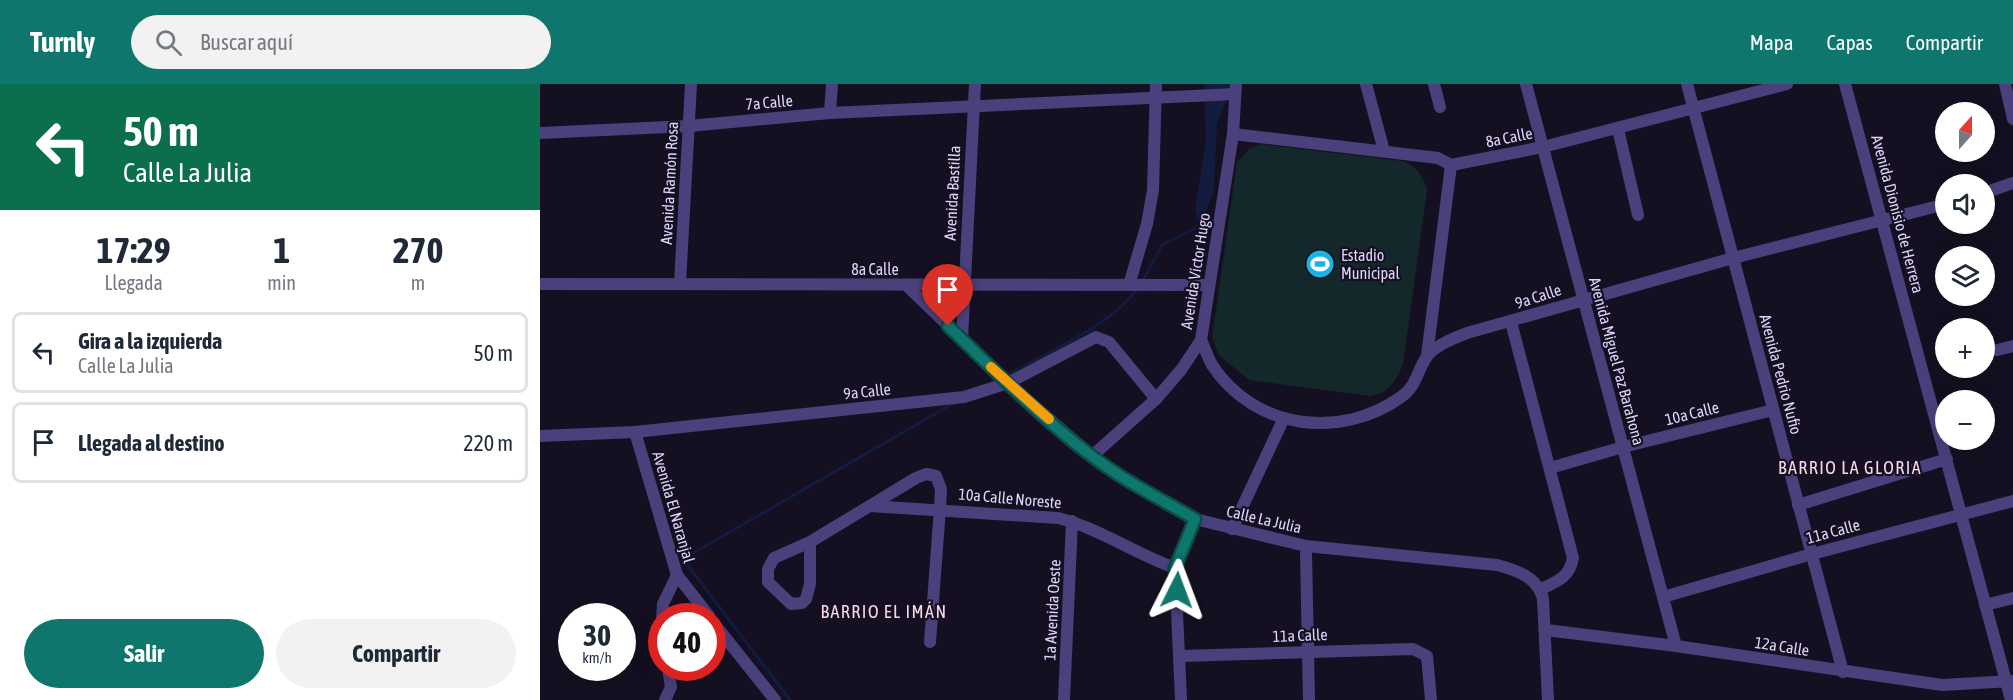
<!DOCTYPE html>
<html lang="es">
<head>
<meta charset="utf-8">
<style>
  :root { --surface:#fff; --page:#f2f2f3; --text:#1f2937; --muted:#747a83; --line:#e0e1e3; --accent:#0f766e }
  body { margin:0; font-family:"Asap Condensed",sans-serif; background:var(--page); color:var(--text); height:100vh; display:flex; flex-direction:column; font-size:22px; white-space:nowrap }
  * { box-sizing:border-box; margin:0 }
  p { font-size:20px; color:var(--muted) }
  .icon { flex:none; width:33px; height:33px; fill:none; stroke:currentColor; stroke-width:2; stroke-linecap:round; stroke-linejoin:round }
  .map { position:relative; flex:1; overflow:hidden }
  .panel { display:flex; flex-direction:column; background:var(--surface); width:540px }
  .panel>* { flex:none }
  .top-card { background:#0b6e4f; color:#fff; overflow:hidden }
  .needle { width:39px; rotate:21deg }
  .fabs { position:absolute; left:1395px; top:18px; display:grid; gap:12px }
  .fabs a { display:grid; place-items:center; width:60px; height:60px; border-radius:50%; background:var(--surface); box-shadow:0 6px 24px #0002; font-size:30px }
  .speed { position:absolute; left:18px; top:519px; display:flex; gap:12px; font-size:30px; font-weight:700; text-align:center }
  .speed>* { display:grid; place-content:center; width:78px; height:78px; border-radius:50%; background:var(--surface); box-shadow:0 6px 24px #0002; line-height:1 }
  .speed small { font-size:15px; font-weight:400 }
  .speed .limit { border:9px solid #d22; background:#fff; color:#111 }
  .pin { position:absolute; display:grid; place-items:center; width:51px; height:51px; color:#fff; margin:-62px -26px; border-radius:50% 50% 50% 0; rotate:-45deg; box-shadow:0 0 6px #0007 }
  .pin .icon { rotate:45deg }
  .me { position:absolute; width:66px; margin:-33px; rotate:3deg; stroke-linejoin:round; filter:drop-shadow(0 0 4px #0008) }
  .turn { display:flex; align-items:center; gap:21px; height:126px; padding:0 24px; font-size:27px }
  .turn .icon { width:78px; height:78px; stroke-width:2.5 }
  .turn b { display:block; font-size:42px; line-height:51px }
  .eta { display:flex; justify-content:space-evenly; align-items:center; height:102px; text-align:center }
  .eta b { font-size:36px; font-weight:700; line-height:42px }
  .primary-button { display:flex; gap:12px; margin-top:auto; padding:12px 24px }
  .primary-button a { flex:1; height:69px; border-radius:36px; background:var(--accent); color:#fff; font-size:24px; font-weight:700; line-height:69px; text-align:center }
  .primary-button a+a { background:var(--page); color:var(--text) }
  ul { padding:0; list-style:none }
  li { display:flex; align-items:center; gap:18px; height:81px; margin:0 12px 9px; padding:0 12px; border:3px solid var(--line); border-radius:9px }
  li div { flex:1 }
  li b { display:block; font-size:22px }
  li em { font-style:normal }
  header { display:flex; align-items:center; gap:36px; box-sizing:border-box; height:84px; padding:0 30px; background:var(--accent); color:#fff }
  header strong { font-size:28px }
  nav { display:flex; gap:33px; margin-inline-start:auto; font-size:21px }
  .search { width:420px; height:54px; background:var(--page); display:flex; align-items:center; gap:15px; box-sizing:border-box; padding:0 21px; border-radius:33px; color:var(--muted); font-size:22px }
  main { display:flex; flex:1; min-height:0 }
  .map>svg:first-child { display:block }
  .green { fill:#14282b }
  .water { fill:#111c3f }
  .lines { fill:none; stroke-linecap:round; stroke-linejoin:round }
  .stream { stroke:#111c3f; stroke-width:3 }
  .minor { stroke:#4a407b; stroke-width:12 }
  .route-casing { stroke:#0a4d48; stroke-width:15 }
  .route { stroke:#0f766e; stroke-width:10 }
  .slow { stroke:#f59e0b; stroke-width:10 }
  .labels { text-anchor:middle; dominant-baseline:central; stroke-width:4.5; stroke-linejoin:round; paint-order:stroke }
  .street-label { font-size:16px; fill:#ded5fa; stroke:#151021 }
  .poi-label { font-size:16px; fill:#ded5fa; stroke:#151021; text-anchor:start }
  .neighbourhood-label { font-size:18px; letter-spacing:1.5px; fill:#fbd7e9; stroke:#151021 }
</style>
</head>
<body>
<header>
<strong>Turnly</strong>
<div class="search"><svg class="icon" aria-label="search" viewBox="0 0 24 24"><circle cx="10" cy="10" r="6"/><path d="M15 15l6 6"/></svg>Buscar aquí</div>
<nav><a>Mapa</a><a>Capas</a><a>Compartir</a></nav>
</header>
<main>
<section class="panel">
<div class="top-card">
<div class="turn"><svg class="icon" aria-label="left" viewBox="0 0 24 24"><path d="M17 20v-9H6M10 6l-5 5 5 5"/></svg><div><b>50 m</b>Calle La Julia</div></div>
</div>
<div class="eta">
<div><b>17:29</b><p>Llegada</p></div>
<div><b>1</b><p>min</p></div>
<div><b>270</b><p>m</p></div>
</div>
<ul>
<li><svg class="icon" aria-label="left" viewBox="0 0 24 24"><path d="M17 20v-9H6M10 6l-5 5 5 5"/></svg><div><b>Gira a la izquierda</b><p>Calle La Julia</p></div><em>50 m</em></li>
<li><svg class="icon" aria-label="arrive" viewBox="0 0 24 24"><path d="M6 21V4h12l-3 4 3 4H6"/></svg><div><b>Llegada al destino</b></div><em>220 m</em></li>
</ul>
<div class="primary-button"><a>Salir</a><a>Compartir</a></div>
</section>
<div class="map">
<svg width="1473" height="616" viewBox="0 0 1473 616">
  <rect width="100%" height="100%" fill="#151021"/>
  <path class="green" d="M720,60L862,77C877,83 882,90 887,106L863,280C856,297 849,309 830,312L709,296L679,271L672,254L697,78L709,65Z"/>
  <path class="water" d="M664,0H691V2L677,40L674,106L660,142L655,125L666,56Z"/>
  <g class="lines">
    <g class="stream">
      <path d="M602,198L622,161L660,142"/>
      <path d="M469,290C506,270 578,237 598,203"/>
      <path d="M250,616L143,475L414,319"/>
    </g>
    <g class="minor">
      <path d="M826,0L844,67"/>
      <path d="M894,0L900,23"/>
      <path d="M986,0L1136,562"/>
      <path d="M1147,0L1303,588"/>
      <path d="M1305,0L1471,616"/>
      <path d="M1465,0L1473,35"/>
      <path d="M290,29L292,0"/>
      <path d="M1078,45L1098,131"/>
      <path d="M0,49L149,42L290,29L695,10"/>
      <path d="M693,50L898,74L911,81L1003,63L1247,0"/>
      <path d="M1444,109L1473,99"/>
      <path d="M0,200L669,201"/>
      <path d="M140,200L151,0"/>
      <path d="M589,201L607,140L613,106L616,0"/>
      <path d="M367,202L468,299L552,372L582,393L655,435L766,462L957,481C976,486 998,493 1003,515L1008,616"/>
      <path d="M971,238L1033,474C1029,494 1018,497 1001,505"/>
      <path d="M422,255L435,0"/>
      <path d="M661,256C665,264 668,274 672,281C715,346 801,356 861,313C878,301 877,285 888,271C898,260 914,254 927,249L1193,174L1406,120"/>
      <path d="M1457,266L1473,262"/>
      <path d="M887,272L911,81"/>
      <path d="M95,348L137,491L169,532"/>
      <path d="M0,352L95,348L424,313L468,299L556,253L569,258L616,315"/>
      <path d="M552,372L616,315L641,286L661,256L693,50L696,0"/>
      <path d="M1010,384L1083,363L1233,326"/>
      <path d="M1258,421L1407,375"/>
      <path d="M330,422L518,434C559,444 595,470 635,484"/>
      <path d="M692,445L744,334"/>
      <path d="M270,458V500L266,515L262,519L251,520L228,498V485L234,474L270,458L376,394L386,390L396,392L401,405L400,424L390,558"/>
      <path d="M766,469L769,616"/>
      <path d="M1123,513L1272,470L1473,417"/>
      <path d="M1445,521L1473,514"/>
      <path d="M122,535L123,520L137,491"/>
      <path d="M172,537L235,616"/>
      <path d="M1006,546L1136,562L1402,601L1472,597"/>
      <path d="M641,572L873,565L887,572L891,616"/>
      <path d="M125,616L131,603L128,584"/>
      <path d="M524,616L532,437"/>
      <path d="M641,616L635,484L655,435"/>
    </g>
  </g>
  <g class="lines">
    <g class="route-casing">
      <path id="route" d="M408,242C462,293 519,353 582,393C606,408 631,421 655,435L635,484L637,506"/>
    </g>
    <use href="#route" class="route"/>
    <path class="slow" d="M451,283L509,335"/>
  </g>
  <defs>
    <g id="stadium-disc" transform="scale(1.5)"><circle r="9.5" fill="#19b4e3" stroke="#151021"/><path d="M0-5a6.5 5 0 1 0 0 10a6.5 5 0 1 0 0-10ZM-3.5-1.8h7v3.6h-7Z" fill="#fff"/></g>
  </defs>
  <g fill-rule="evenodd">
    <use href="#stadium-disc" x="780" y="180"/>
  </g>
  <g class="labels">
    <g class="street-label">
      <text transform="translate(229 18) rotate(-5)">7a Calle</text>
      <text transform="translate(969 53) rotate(-11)">8a Calle</text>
      <text transform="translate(129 99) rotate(-87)">Avenida Ramón Rosa</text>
      <text transform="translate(412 109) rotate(-87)">Avenida Bastilla</text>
      <text transform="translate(1358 130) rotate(75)">Avenida Dionisio de Herrera</text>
      <text x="335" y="185">8a Calle</text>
      <text transform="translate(655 187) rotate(-81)">Avenida Víctor Hugo</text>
      <text transform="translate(998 212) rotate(-18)">9a Calle</text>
      <text transform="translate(1077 277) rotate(75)">Avenida Miguel Paz Barahona</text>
      <text transform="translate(1241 290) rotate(75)">Avenida Pedrio Nufio</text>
      <text transform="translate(327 307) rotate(-6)">9a Calle</text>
      <text transform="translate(1152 329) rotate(-14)">10a Calle</text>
      <text transform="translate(470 414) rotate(5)">10a Calle Noreste</text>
      <text transform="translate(134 423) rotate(74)">Avenida El Naranjal</text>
      <text transform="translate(724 435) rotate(13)">Calle La Julia</text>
      <text transform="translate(1293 447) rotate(-15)">11a Calle</text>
      <text transform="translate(512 526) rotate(-87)">1a Avenida Oeste</text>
      <text transform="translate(760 551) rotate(-2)">11a Calle</text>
      <text transform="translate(1242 562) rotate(9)">12a Calle</text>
    </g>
    <g class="poi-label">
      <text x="801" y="171">Estadio<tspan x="801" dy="18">Municipal</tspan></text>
    </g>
    <g class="neighbourhood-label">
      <text x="1310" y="383">BARRIO LA GLORIA</text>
      <text x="344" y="527">BARRIO EL IMÁN</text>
    </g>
  </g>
</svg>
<div class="fabs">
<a><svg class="needle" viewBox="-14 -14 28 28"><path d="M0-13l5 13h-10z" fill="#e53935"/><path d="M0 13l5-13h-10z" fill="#747a83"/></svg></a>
<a><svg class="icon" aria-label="sound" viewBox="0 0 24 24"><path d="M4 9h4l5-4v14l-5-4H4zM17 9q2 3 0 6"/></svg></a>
<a><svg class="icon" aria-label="layers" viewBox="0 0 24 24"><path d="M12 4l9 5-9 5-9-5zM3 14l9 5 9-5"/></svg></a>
<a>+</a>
<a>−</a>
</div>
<div class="speed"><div>30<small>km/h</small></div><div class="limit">40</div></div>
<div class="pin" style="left:408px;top:242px;background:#d93025"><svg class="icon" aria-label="arrive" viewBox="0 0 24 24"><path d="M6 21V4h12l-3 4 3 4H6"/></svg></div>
<svg class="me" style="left:637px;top:506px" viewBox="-20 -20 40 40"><path d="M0-17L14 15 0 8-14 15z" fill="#0f766e" stroke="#fff" stroke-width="4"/></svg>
</div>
</main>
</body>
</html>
